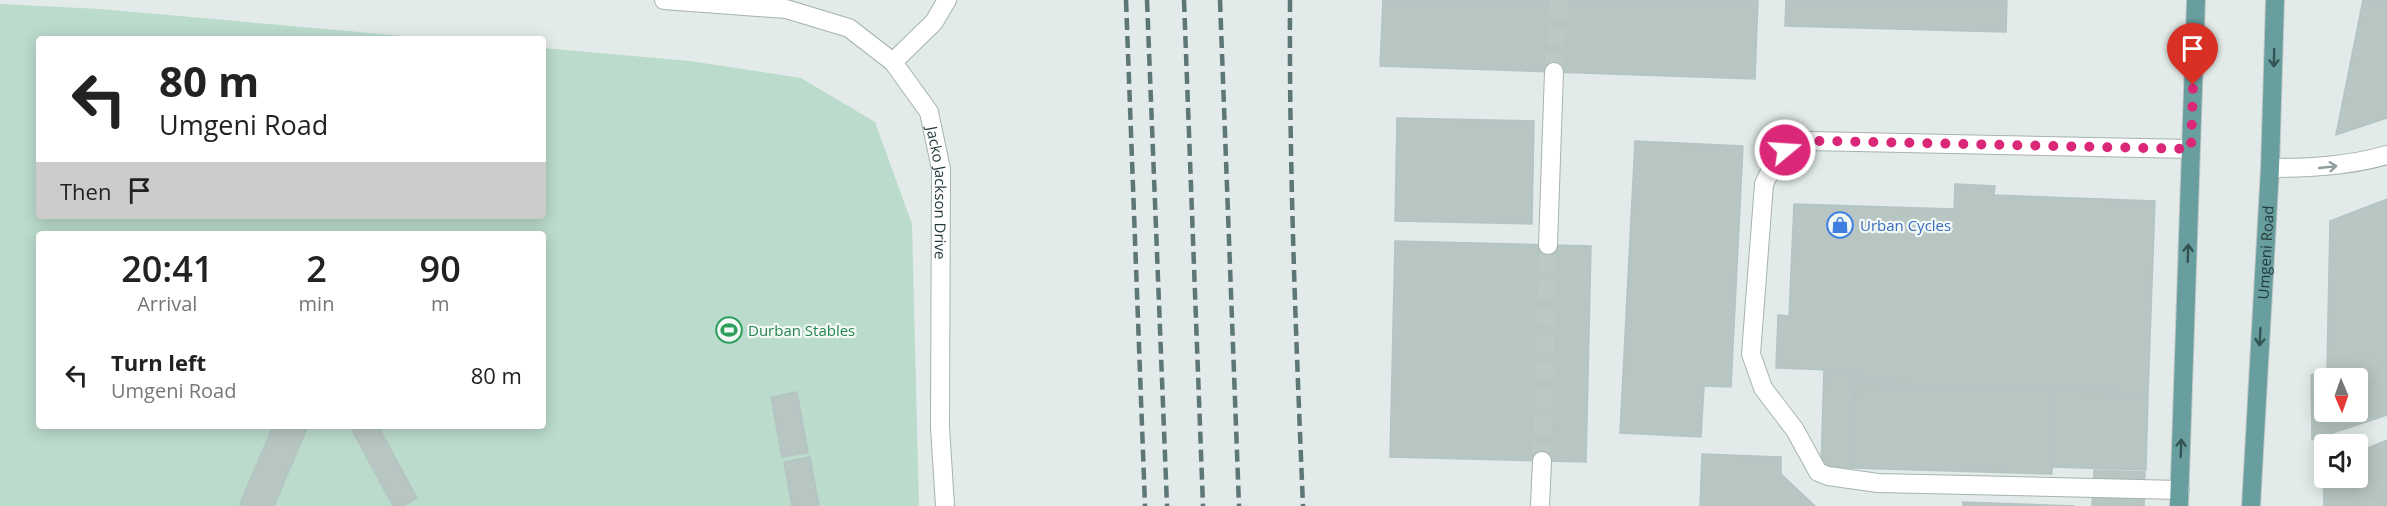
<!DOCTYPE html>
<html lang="en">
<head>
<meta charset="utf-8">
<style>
  :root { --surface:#fff; --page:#f2f2f2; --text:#222; --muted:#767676 }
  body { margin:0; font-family:"Open Sans",sans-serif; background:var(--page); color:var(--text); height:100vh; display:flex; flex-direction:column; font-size:22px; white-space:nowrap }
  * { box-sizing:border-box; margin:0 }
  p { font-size:20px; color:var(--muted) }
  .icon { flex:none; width:33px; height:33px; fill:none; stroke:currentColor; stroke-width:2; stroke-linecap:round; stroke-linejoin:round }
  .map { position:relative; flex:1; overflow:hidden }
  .side { position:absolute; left:36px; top:231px; width:510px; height:198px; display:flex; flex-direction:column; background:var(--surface); border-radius:6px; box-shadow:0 3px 15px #0003 }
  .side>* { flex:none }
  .top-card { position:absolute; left:36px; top:36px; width:510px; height:183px; border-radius:6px; box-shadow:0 3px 15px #0003; background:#fff; color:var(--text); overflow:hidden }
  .needle { width:39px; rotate:178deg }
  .fabs { position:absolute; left:2314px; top:368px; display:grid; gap:12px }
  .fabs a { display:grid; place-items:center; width:54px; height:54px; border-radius:6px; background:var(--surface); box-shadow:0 3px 15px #0003; font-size:30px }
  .pin { position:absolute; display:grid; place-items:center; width:51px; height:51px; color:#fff; margin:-62px -26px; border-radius:50% 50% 50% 0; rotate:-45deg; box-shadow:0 0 6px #0007 }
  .pin .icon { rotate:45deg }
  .me { position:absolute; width:66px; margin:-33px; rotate:72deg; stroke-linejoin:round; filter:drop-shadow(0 0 4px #0008) }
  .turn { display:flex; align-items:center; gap:21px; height:126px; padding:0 24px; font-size:27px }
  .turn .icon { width:78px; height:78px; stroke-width:2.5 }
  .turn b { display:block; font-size:42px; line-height:51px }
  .then { display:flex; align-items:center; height:57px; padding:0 24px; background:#0003; gap:12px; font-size:22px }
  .eta { display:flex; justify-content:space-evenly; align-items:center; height:102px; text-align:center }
  .eta b { font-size:36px; font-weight:600; line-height:42px }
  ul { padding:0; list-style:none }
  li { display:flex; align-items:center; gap:18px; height:84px; padding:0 24px }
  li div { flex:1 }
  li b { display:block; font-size:22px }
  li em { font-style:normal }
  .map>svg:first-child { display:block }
  .green { fill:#bbdbcc; fill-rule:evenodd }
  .building { fill:#b7c6c3; stroke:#b4c4c2; stroke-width:1.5; fill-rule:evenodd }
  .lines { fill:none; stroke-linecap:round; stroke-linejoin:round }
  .minor-tunnel { stroke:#bcc8c6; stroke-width:18; stroke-dasharray:18 9; stroke-linecap:butt }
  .minor-casing { stroke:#a5b3b1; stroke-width:20 }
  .major-casing { stroke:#c1c8c8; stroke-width:20 }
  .minor { stroke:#fff; stroke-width:18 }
  .major { stroke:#689e9e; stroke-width:18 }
  .rail { stroke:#5d7776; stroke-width:4.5; stroke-dasharray:12 6; stroke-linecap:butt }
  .oneway { stroke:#345454 }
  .oneway2 { stroke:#919d9d }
  .route { stroke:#db2777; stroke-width:10; stroke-dasharray:0 18 }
  .labels { text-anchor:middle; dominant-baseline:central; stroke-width:4.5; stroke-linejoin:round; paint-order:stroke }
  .street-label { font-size:15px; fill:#233b3b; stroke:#f2f8f6 }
  .shop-label { font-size:15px; fill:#366cbe; stroke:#f2f8f6; text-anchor:start }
  .leisure-label { font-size:15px; fill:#27864d; stroke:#f2f8f6; text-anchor:start }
</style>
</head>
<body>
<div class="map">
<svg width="2387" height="506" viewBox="0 0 2387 506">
  <rect width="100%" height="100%" fill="#e2ebe9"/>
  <path class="green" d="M0,4L100,9L439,39H39V216H543V48L690,61L801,78L875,122L912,224L919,506H0ZM39,234H543V426H39Z"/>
  <g class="building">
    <path d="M1383,0H1758L1755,79L1380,66Z"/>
    <path d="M1786,0H2007L2006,32L1785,26Z"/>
    <path d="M2363,0H2387V118L2336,135Z"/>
    <path d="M1397,118L1534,121L1532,224L1395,221Z"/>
    <path d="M1635,141L1743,146L1731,387L1704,386L1701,437L1620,433Z"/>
    <path d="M1955,184L1995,186L1994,195L2155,201L2148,394L1856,383V371L1776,368L1778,315L1789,316L1794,204L1954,209Z"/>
    <path d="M2387,199V415L2312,440L2311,375L2327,369L2330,221ZM2325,378H2358V411H2325Z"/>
    <path d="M1395,241L1591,246L1586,462L1390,457Z"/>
    <path d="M1824,369L1855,371L1852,468L1821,467Z"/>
    <path d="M1856,383L2055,390L2052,474L1852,468Z"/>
    <path d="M2055,390L2148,394L2146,470L2052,467Z"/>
    <path d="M797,392L808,453L782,457L771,397Z"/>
    <path d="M273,426H308L274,506H245L240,504Z"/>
    <path d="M350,426H378L417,498L403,506H393Z"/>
    <path d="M2387,440V506H2324L2323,465H2325V477H2358V452Z"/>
    <path d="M1702,454L1781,457V474L1815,506H1700Z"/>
    <path d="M810,457L819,506H792L784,462Z"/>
    <path d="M2094,470L2145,472L2144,506H2092Z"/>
    <path d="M1963,502L2075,506H1963Z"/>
  </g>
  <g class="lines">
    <g class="minor-tunnel">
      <path d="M1554,72L1559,0"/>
      <path d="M1542,461L1548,245"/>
    </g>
    <g class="minor-casing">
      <g id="minor">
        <path id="s1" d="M664,0L786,9L849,28L893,62L929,112L941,169L940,427L945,506"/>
        <path d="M893,62L934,22L947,0"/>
        <path d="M2270,168C2310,168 2348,166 2387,155"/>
        <path d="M1548,245L1554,72"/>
        <path d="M2180,490L1878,483L1828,476L1818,472L1795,430L1763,388L1751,354L1764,184C1778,155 1779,153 1809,141L2191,149"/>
        <path d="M1540,506L1542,461"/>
      </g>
    </g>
    <g class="major-casing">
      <g id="major">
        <path d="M2179,506L2196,0"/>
        <path id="s2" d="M2251,506L2270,168L2275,0"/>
      </g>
    </g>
    <use href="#minor" class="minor"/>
    <use href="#major" class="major"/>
    <g class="rail">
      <path d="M1126,0L1145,506"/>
      <path d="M1147,0L1167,506"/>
      <path d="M1184,0L1203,506"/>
      <path d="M1220,0L1239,506"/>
      <path d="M1290,0C1289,169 1296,337 1303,506"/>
    </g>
  </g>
  <defs><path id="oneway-shaft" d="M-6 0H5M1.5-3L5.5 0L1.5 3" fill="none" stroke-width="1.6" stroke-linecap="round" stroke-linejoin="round" transform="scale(1.5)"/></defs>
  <g class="oneway">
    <use href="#oneway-shaft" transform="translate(2274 58) rotate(91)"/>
    <use href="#oneway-shaft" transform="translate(2188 253) rotate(-88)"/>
    <use href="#oneway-shaft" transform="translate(2260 337) rotate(93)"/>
    <use href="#oneway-shaft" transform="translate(2181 448) rotate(-88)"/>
  </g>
  <use class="oneway2" href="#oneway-shaft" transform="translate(2328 167) rotate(-6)"/>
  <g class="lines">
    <path class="route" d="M1785,150L1809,141H1826L2191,149L2193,85"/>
  </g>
  <defs>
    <g id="shop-ring" transform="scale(1.35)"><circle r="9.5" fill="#f2f8f6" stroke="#3f7fe0" stroke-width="1.5"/><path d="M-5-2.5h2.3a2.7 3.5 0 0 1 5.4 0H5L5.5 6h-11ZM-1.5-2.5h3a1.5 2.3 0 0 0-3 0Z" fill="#3f7fe0"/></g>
    <g id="stadium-ring" transform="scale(1.35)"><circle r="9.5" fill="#f2f8f6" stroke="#2e9e5b" stroke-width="1.5"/><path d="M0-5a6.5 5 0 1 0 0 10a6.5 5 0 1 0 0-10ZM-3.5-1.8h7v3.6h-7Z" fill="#2e9e5b"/></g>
  </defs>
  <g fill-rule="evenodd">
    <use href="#shop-ring" x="1840" y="225"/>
    <use href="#stadium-ring" x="729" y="330"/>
  </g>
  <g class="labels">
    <g class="street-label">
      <text stroke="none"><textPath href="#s1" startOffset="387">Jacko Jackson Drive</textPath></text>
      <text stroke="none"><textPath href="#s2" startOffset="254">Umgeni Road</textPath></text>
    </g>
    <g class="shop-label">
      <text x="1860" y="225">Urban Cycles</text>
    </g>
    <g class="leisure-label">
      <text x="748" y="330">Durban Stables</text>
    </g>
  </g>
</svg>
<div class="fabs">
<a><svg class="needle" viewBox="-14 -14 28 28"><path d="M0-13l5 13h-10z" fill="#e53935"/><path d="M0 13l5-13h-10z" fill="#767676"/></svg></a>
<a><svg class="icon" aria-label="sound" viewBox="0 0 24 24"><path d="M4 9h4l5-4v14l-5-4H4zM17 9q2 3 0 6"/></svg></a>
</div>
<div class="pin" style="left:2193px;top:85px;background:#d93025"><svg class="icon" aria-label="arrive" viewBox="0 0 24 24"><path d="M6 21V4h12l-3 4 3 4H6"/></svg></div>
<svg class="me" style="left:1785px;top:150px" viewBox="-20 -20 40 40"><circle r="17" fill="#db2777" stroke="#fff" stroke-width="3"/><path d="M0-11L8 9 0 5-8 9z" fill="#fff"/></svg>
<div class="top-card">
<div class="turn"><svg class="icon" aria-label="left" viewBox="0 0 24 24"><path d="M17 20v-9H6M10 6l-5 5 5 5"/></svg><div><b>80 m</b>Umgeni Road</div></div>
<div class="then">Then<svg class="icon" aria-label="arrive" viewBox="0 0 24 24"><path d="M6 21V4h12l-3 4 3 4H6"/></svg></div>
</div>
<section class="side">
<div class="eta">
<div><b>20:41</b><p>Arrival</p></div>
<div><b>2</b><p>min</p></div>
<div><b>90</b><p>m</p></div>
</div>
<ul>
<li><svg class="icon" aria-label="left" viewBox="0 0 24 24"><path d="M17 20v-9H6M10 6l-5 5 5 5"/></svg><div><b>Turn left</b><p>Umgeni Road</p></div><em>80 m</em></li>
</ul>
</section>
</div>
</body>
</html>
